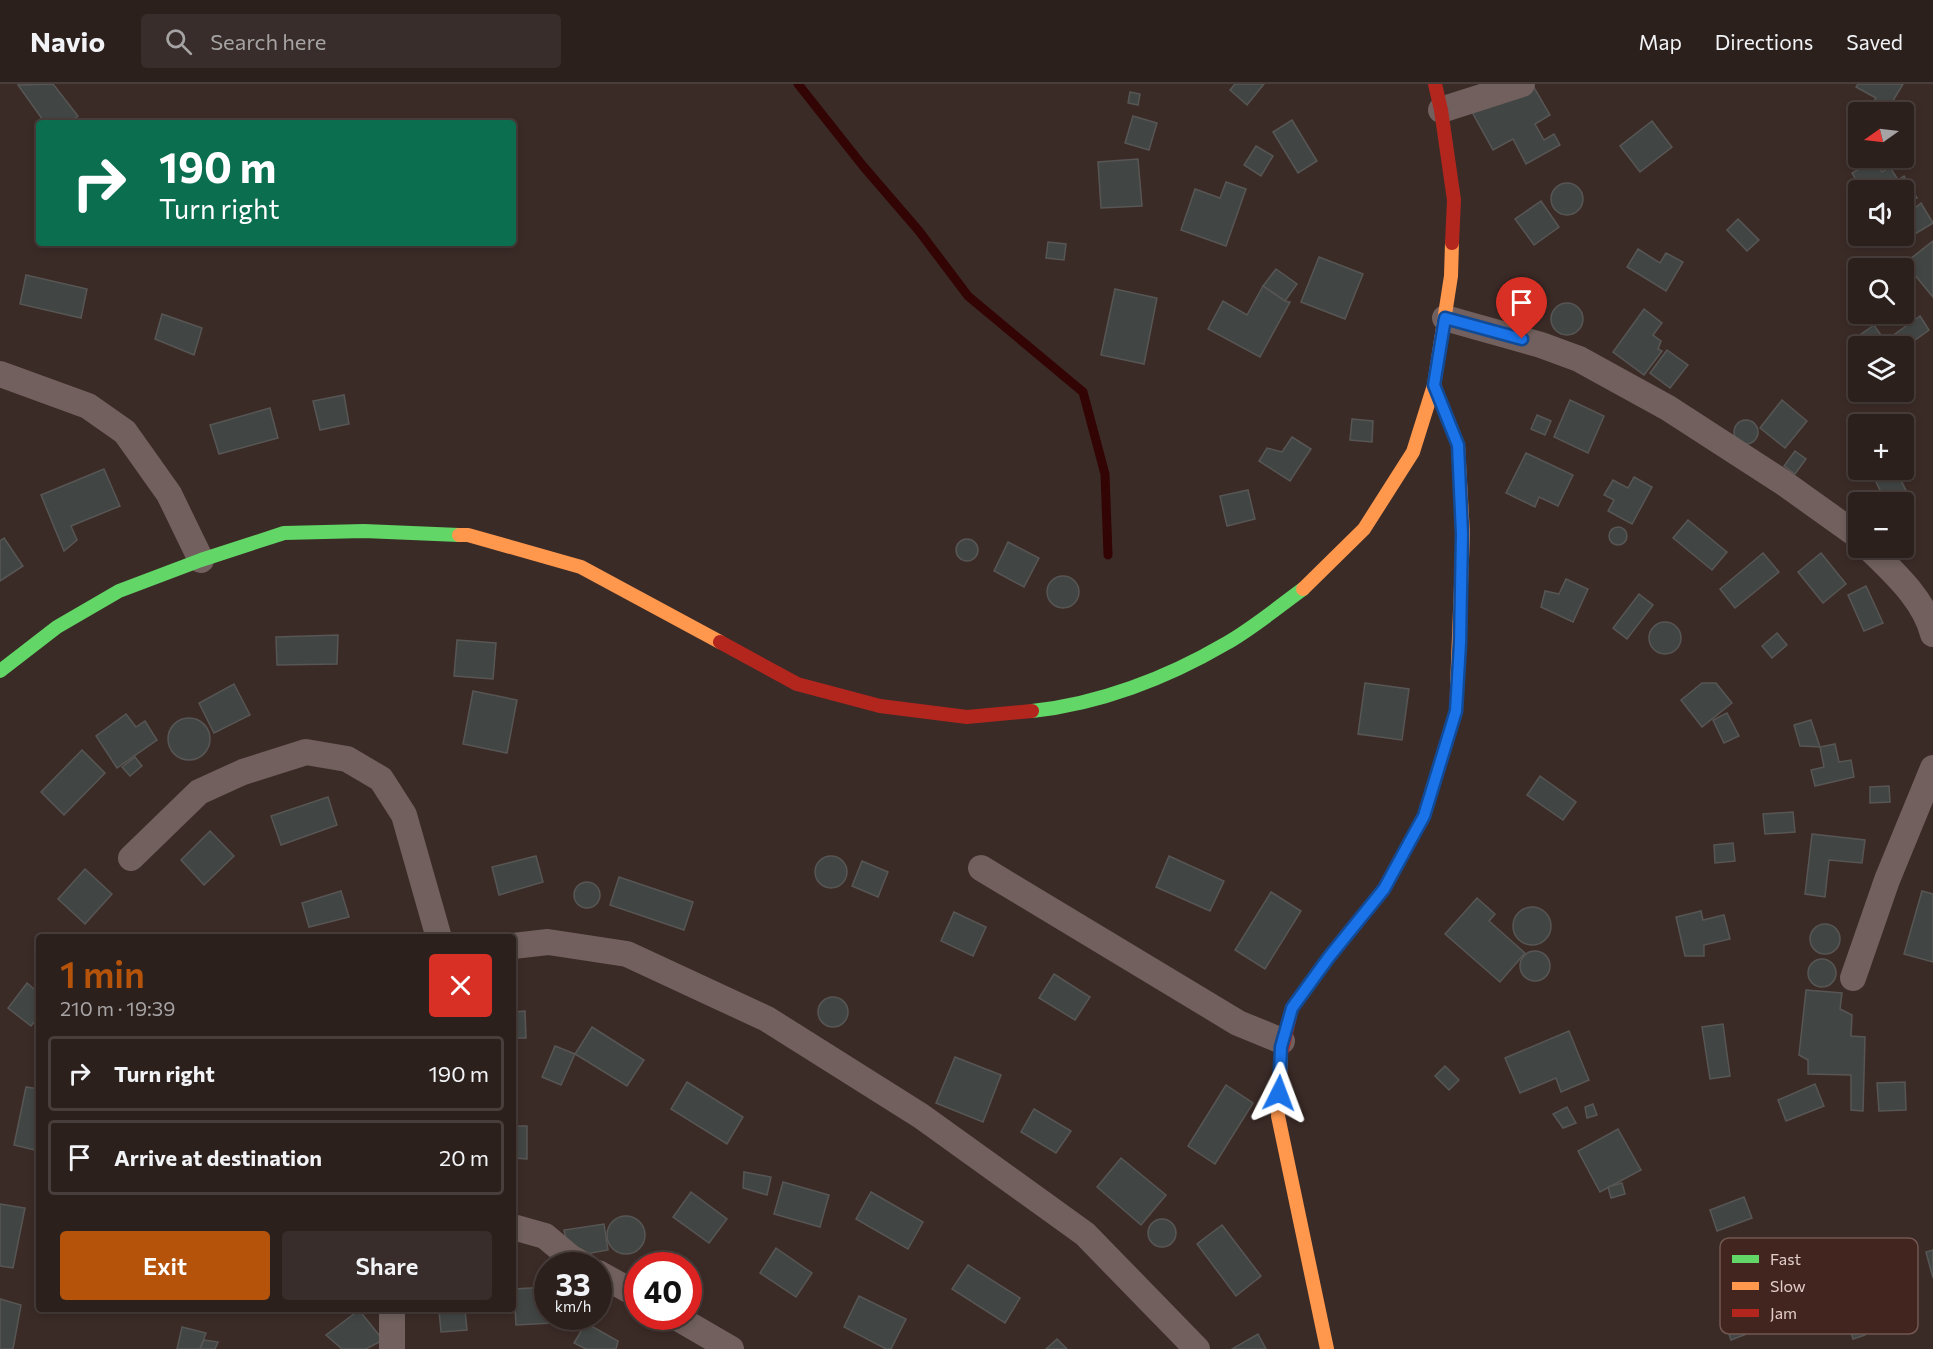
<!DOCTYPE html>
<html lang="en">
<head>
<meta charset="utf-8">
<style>
  :root { --surface:#2c201d; --page:#382d2a; --text:#f1f3f6; --muted:#a6a3a4; --line:#483e3b; --accent:#b45309 }
  body { margin:0; font-family:Commissioner,sans-serif; background:var(--page); color:var(--text); height:100vh; display:flex; flex-direction:column; font-size:22px; white-space:nowrap }
  * { box-sizing:border-box; margin:0 }
  p { font-size:20px; color:var(--muted) }
  .icon { flex:none; width:33px; height:33px; fill:none; stroke:currentColor; stroke-width:2; stroke-linecap:round; stroke-linejoin:round }
  .map { position:relative; flex:1; overflow:hidden }
  .sheet { position:absolute; left:36px; top:850px; width:480px; height:378px; display:flex; flex-direction:column; background:var(--surface); border-radius:6px; box-shadow:0 3px 9px #0003,0 0 0 2px var(--line) }
  .sheet>* { flex:none }
  .top-card { position:absolute; left:36px; top:36px; width:480px; height:126px; border-radius:6px; box-shadow:0 3px 9px #0003,0 0 0 2px var(--line); background:#0b6e4f; color:#fff; overflow:hidden }
  .needle { width:39px; rotate:256deg }
  .tools { position:absolute; left:1848px; top:18px; display:grid; gap:12px }
  .tools a { display:grid; place-items:center; width:66px; height:66px; border-radius:6px; background:var(--surface); box-shadow:0 3px 9px #0003,0 0 0 2px var(--line); font-size:30px }
  .speed { position:absolute; left:534px; top:1168px; display:flex; gap:12px; font-size:30px; font-weight:700; text-align:center }
  .speed>* { display:grid; place-content:center; width:78px; height:78px; border-radius:50%; background:var(--surface); box-shadow:0 3px 9px #0003,0 0 0 2px var(--line); line-height:1 }
  .speed small { font-size:15px; font-weight:400 }
  .speed .limit { border:9px solid #d22; background:#fff; color:#111 }
  .pin { position:absolute; display:grid; place-items:center; width:51px; height:51px; color:#fff; margin:-62px -26px; border-radius:50% 50% 50% 0; rotate:-45deg; box-shadow:0 0 6px #0007 }
  .pin .icon { rotate:45deg }
  .me { position:absolute; width:66px; margin:-33px; rotate:3deg; stroke-linejoin:round; filter:drop-shadow(0 0 4px #0008) }
  .turn { display:flex; align-items:center; gap:21px; height:126px; padding:0 24px; font-size:27px }
  .turn .icon { width:78px; height:78px; stroke-width:2.5 }
  .turn b { display:block; font-size:42px; line-height:51px }
  .round { display:grid; place-items:center; flex:none; width:63px; height:63px; border-radius:6px; background:var(--page) }
  .headline { display:flex; align-items:center; justify-content:space-between; height:102px; padding:0 24px }
  h1 { font-size:36px; font-weight:600; line-height:45px; color:var(--accent) }
  .button { display:flex; gap:12px; margin-top:auto; padding:12px 24px }
  .button a { flex:1; height:69px; border-radius:6px; background:var(--accent); color:#fff; font-size:24px; font-weight:600; line-height:69px; text-align:center }
  .button a+a { background:var(--page); color:var(--text) }
  ul { padding:0; list-style:none }
  li { display:flex; align-items:center; gap:18px; height:75px; margin:0 12px 9px; padding:0 12px; border:3px solid var(--line); border-radius:6px }
  li div { flex:1 }
  li b { display:block; font-size:22px }
  li em { font-style:normal }
  header { display:flex; align-items:center; gap:36px; box-sizing:border-box; height:84px; padding:0 30px; background:var(--surface); border-bottom:2px solid var(--line) }
  header strong { font-size:28px }
  nav { display:flex; gap:33px; margin-inline-start:auto; font-size:21px }
  .search { width:420px; height:54px; background:var(--page); display:flex; align-items:center; gap:15px; box-sizing:border-box; padding:0 21px; border-radius:6px; color:var(--muted); font-size:22px }
  .map>svg:first-child { display:block }
  .lines { fill:none; stroke-linecap:round; stroke-linejoin:round }
  .stream { stroke:#330404; stroke-width:9 }
  .building { fill:#414644; stroke:#575654; stroke-width:1.5 }
  .street { stroke:#71605d; stroke-width:26 }
  .fast { stroke:#63d668; stroke-width:14 }
  .slow { stroke:#ff974d; stroke-width:14 }
  .jam { stroke:#b3261e; stroke-width:14 }
  .route-casing { stroke:#114b97; stroke-width:15 }
  .route { stroke:#1a73e8; stroke-width:10 }
  .key { fill:#43251f; stroke:#735852; stroke-width:1.5 }
  .key-label { font-size:16px; fill:#e2cec9 }
</style>
</head>
<body>
<header>
<strong>Navio</strong>
<div class="search"><svg class="icon" aria-label="search" viewBox="0 0 24 24"><circle cx="10" cy="10" r="6"/><path d="M15 15l6 6"/></svg>Search here</div>
<nav><a>Map</a><a>Directions</a><a>Saved</a></nav>
</header>
<div class="map">
<svg width="1933" height="1265" viewBox="0 0 1933 1265">
  <rect width="100%" height="100%" fill="#3b2b27"/>
  <g class="lines">
    <path class="stream" d="M798,0L863,82L919,147L968,212L1083,308L1105,390L1108,471"/>
  </g>
  <g class="building">
    <path d="M53,0L78,32L69,39H45L18,1Z"/>
    <path d="M1235,0H1264L1247,21L1230,6Z"/>
    <path d="M1532,0L1550,31L1535,40L1544,56L1554,50L1560,61L1526,80L1513,55L1493,66L1472,28Z"/>
    <path d="M1858,0H1903L1888,25L1874,17L1876,14L1856,3Z"/>
    <path d="M1130,8L1140,10L1138,21L1128,19Z"/>
    <path d="M1133,32L1157,39L1149,66L1125,59Z"/>
    <path d="M1292,36L1317,77L1298,89L1273,48Z"/>
    <path d="M1652,37L1672,63L1640,88L1620,62Z"/>
    <path d="M1256,62L1273,72L1261,92L1244,81Z"/>
    <path d="M1138,75L1142,122L1101,124L1098,78Z"/>
    <path d="M1875,76L1882,88L1890,83L1898,96L1904,92L1917,114L1912,116L1916,123L1921,119L1933,139L1895,162L1889,152H1904V106H1862L1852,89Z"/>
    <path d="M1226,98L1246,105L1226,162L1181,146L1195,105L1220,114Z"/>
    <circle cx="1567" cy="115" r="16"/>
    <path d="M1541,117L1559,143L1534,161L1515,135Z"/>
    <path d="M1738,135L1759,156L1747,167L1727,146Z"/>
    <path d="M1933,157V213L1905,179Z"/>
    <path d="M1048,158L1066,160L1064,176L1046,174Z"/>
    <path d="M1638,165L1660,179L1666,169L1683,178L1666,207L1627,183Z"/>
    <path d="M1319,173L1363,190L1345,235L1301,218Z"/>
    <path d="M1276,185L1297,200L1285,217L1263,202Z"/>
    <path d="M26,191L87,205L81,234L20,220Z"/>
    <path d="M1263,202L1285,217L1290,218L1260,273L1208,245L1223,217L1247,231Z"/>
    <path d="M1115,205L1157,214L1144,280L1101,271Z"/>
    <circle cx="1567" cy="235" r="16"/>
    <path d="M1644,225L1662,239L1653,251L1661,257L1658,265L1662,267L1644,291L1613,268Z"/>
    <path d="M162,230L202,244L194,271L155,255Z"/>
    <path d="M1920,232L1929,246L1904,264L1863,262L1857,253L1874,241L1885,257Z"/>
    <path d="M1667,266L1688,281L1670,304L1650,289Z"/>
    <path d="M344,311L349,340L320,346L313,317Z"/>
    <path d="M1570,316L1604,332L1588,369L1554,353Z"/>
    <path d="M1782,316L1807,337L1785,364L1760,344Z"/>
    <path d="M270,324L278,354L219,370L210,341Z"/>
    <path d="M1537,331L1551,337L1545,351L1531,345Z"/>
    <path d="M1352,335L1373,337L1372,358L1350,356Z"/>
    <circle cx="1746" cy="348" r="12"/>
    <path d="M1292,353L1311,365L1290,397L1259,377L1267,364L1282,368Z"/>
    <path d="M1795,367L1806,375L1795,390L1784,382Z"/>
    <path d="M1526,369L1573,391L1558,422L1539,413L1535,423L1506,409Z"/>
    <path d="M104,385L120,422L71,442L77,456L64,467L41,411Z"/>
    <path d="M1870,386H1896L1913,421L1904,425V418H1886Z"/>
    <path d="M1634,393L1652,403L1632,440L1608,427L1614,416L1604,411L1613,396L1628,404Z"/>
    <path d="M1248,406L1255,435L1227,442L1220,412Z"/>
    <path d="M1688,436L1727,468L1712,486L1673,454Z"/>
    <circle cx="1618" cy="452" r="9"/>
    <path d="M4,454L23,482L0,497V457Z"/>
    <circle cx="967" cy="466" r="11"/>
    <path d="M1008,458L1039,474L1024,503L994,487Z"/>
    <path d="M1763,469L1779,488L1735,524L1720,505Z"/>
    <path d="M1821,469L1846,500L1823,519L1798,488Z"/>
    <circle cx="1063" cy="508" r="16"/>
    <path d="M1566,495L1588,505L1573,538L1541,523L1545,507L1559,510Z"/>
    <path d="M1866,502L1883,539L1864,547L1848,511Z"/>
    <path d="M1639,510L1653,521L1627,555L1613,544Z"/>
    <circle cx="1665" cy="554" r="16"/>
    <path d="M1777,549L1787,561L1772,574L1762,562Z"/>
    <path d="M338,551L337,580L277,581L276,553Z"/>
    <path d="M457,556L496,559L493,595L454,592Z"/>
    <path d="M1365,599L1409,605L1402,656L1358,650Z"/>
    <path d="M1702,599H1716L1732,619L1702,643L1681,616Z"/>
    <path d="M234,600L250,631L214,649L199,619Z"/>
    <path d="M473,607L517,616L507,669L463,660Z"/>
    <path d="M1727,629L1739,652L1724,659L1713,636Z"/>
    <path d="M126,630L136,643L145,637L157,656L117,684L96,652Z"/>
    <circle cx="189" cy="655" r="21"/>
    <path d="M1811,636L1820,663L1800,662L1794,641Z"/>
    <path d="M1835,660L1839,678L1851,676L1854,693L1815,702L1811,686L1824,683L1820,663Z"/>
    <path d="M82,666L105,689L64,731L41,708Z"/>
    <path d="M135,673L142,682L130,692L122,683Z"/>
    <path d="M1540,692L1576,718L1563,736L1527,711Z"/>
    <path d="M1889,702L1890,718L1870,719V703Z"/>
    <path d="M328,713L337,741L281,761L271,732Z"/>
    <path d="M1793,728L1795,748L1765,750L1763,730Z"/>
    <path d="M210,747L234,772L204,801L181,776Z"/>
    <path d="M1812,750L1865,756L1862,779L1829,776L1825,813L1805,810Z"/>
    <path d="M1733,759L1735,777L1715,779L1714,761Z"/>
    <circle cx="831" cy="788" r="16"/>
    <path d="M536,772L543,798L499,811L492,783Z"/>
    <path d="M1169,772L1224,797L1210,827L1156,803Z"/>
    <path d="M862,777L888,788L878,813L852,802Z"/>
    <path d="M85,785L112,810L85,840L58,815Z"/>
    <path d="M619,793L693,818L684,846L610,821Z"/>
    <circle cx="587" cy="811" r="13"/>
    <path d="M341,807L349,833L309,843L302,819Z"/>
    <path d="M1922,807L1933,810V878L1904,870Z"/>
    <path d="M1271,808L1301,827L1265,885L1235,866Z"/>
    <path d="M1477,814L1495,830L1489,837L1525,869L1500,898L1445,850Z"/>
    <circle cx="1532" cy="842" r="19"/>
    <path d="M1701,827L1703,836L1724,831L1730,855L1704,861V872H1685L1676,833Z"/>
    <path d="M954,828L986,843L973,872L941,857Z"/>
    <circle cx="1825" cy="855" r="15"/>
    <circle cx="1535" cy="882" r="15"/>
    <circle cx="1822" cy="889" r="14"/>
    <path d="M1054,890L1090,913L1075,936L1039,914Z"/>
    <path d="M27,899L39,909V932L31,942L8,924Z"/>
    <path d="M1806,906L1842,909L1840,925L1852,931L1851,952L1865,953L1863,1027L1851,1026V991L1808,990V976L1799,971Z"/>
    <circle cx="833" cy="928" r="15"/>
    <path d="M525,927L526,954H513V928Z"/>
    <path d="M1723,940L1730,992L1710,995L1702,943Z"/>
    <path d="M592,943L644,976L627,1002L575,970Z"/>
    <path d="M1569,947L1589,996L1561,1008L1556,994L1520,1009L1505,974Z"/>
    <path d="M555,962L575,970L561,1001L542,993Z"/>
    <path d="M955,973L1001,991L983,1038L936,1019Z"/>
    <path d="M1445,982L1459,996L1449,1006L1435,992Z"/>
    <path d="M687,998L743,1033L727,1060L671,1025Z"/>
    <path d="M1905,998L1906,1026L1879,1027L1877,999Z"/>
    <path d="M1815,1000L1824,1022L1786,1037L1778,1016Z"/>
    <path d="M1226,1001L1253,1019L1215,1080L1188,1062Z"/>
    <path d="M26,1003L39,1005V1067L14,1061Z"/>
    <path d="M1593,1020L1597,1031L1587,1034L1585,1023Z"/>
    <path d="M1567,1023L1576,1039L1563,1044L1553,1030Z"/>
    <path d="M1034,1025L1071,1047L1056,1069L1021,1048Z"/>
    <path d="M513,1042H527V1075L513,1074Z"/>
    <path d="M1618,1045L1641,1086L1600,1108L1578,1067Z"/>
    <path d="M1121,1074L1166,1111L1141,1141L1097,1103Z"/>
    <path d="M744,1088L771,1093L767,1111L743,1104Z"/>
    <path d="M783,1098L829,1111L820,1143L774,1130Z"/>
    <path d="M1622,1099L1625,1110L1611,1114L1608,1103Z"/>
    <path d="M691,1108L727,1135L709,1159L673,1133Z"/>
    <path d="M871,1108L923,1138L908,1165L856,1135Z"/>
    <path d="M1744,1113L1752,1134L1717,1147L1710,1126Z"/>
    <path d="M0,1120L25,1124L13,1184L0,1182Z"/>
    <circle cx="626" cy="1151" r="19"/>
    <circle cx="1162" cy="1149" r="14"/>
    <path d="M604,1140L608,1166L570,1173L564,1146Z"/>
    <path d="M1222,1141L1261,1192L1236,1212L1197,1160Z"/>
    <path d="M776,1164L812,1189L796,1213L760,1189Z"/>
    <path d="M1933,1166V1194L1926,1168Z"/>
    <path d="M968,1181L1020,1214L1005,1239L952,1205Z"/>
    <path d="M548,1203V1233H552V1239L516,1241L514,1205Z"/>
    <path d="M859,1212L906,1235L891,1265H886L844,1243Z"/>
    <path d="M0,1215L21,1221L13,1265H0Z"/>
    <path d="M1763,1221L1770,1241L1731,1256L1724,1235Z"/>
    <path d="M359,1226L383,1256L366,1265H342L326,1251Z"/>
    <path d="M439,1226H465L467,1246L441,1248Z"/>
    <path d="M1860,1236L1865,1251L1853,1255L1848,1240Z"/>
    <path d="M586,1239L618,1257L616,1265H586L574,1259Z"/>
    <path d="M182,1243L206,1249L200,1265H177Z"/>
    <path d="M1258,1250L1266,1265H1232Z"/>
    <path d="M1057,1255L1067,1265H1046Z"/>
    <path d="M204,1256L218,1258L215,1265H200Z"/>
  </g>
  <g class="lines">
    <g class="street">
      <path d="M1441,26L1522,0"/>
      <path d="M1445,234L1541,261L1579,275L1668,324L1784,399L1858,452"/>
      <path d="M0,290L88,322L125,348L169,410L201,476"/>
      <path d="M1869,464C1894,489 1924,515 1933,550"/>
      <path d="M131,774L199,708L243,688L306,668L347,675L381,695L404,731L439,854"/>
      <path d="M981,784L1238,939L1282,957"/>
      <path d="M513,862L548,858L627,870L767,935L921,1032L1085,1150L1197,1265"/>
      <path d="M1853,894L1887,796L1933,684"/>
      <path d="M513,1143L545,1152L570,1173L586,1182"/>
      <path d="M598,1189L638,1211"/>
      <path d="M676,1233L731,1265"/>
      <path d="M392,1265V1226"/>
    </g>
    <g class="fast">
      <path d="M0,587L57,543L119,507L201,476L284,449L364,447L459,451"/>
      <path d="M1032,627C1099,620 1167,594 1225,560C1252,545 1278,523 1303,505"/>
    </g>
    <g class="slow">
      <path d="M1434,301L1458,361L1463,450L1457,603"/>
      <path d="M459,451H468L581,483L720,558"/>
      <path d="M1303,505L1364,445L1413,368L1434,301L1451,192L1452,159"/>
      <path d="M1281,970L1278,1032L1327,1265"/>
    </g>
    <g class="jam">
      <path d="M1435,0L1441,26L1454,116L1452,159"/>
      <path d="M720,558L797,600L880,622L967,633L1032,627"/>
      <path d="M1281,970L1292,924L1329,873L1384,805L1424,732L1456,627L1457,603"/>
    </g>
  </g>
  <g class="lines">
    <g class="route-casing">
      <path id="route" d="M1279,1009L1281,963L1292,924L1329,873L1384,805L1414,750L1424,732L1456,627L1460,559L1462,450L1458,361L1434,301L1445,234L1522,255"/>
    </g>
    <use href="#route" class="route"/>
  </g>
  <rect x="1720" y="1154" width="198" height="96" rx="9" class="key"/>
  <rect x="1732" y="1171" width="27" height="8" fill="#63d668"/>
  <rect x="1732" y="1198" width="27" height="8" fill="#ff974d"/>
  <rect x="1732" y="1225" width="27" height="8" fill="#b3261e"/>
  <g class="key-label">
    <text x="1770" y="1181">Fast</text>
    <text x="1770" y="1208">Slow</text>
    <text x="1770" y="1235">Jam</text>
  </g>
</svg>
<div class="tools">
<a><svg class="needle" viewBox="-14 -14 28 28"><path d="M0-13l5 13h-10z" fill="#e53935"/><path d="M0 13l5-13h-10z" fill="#a6a3a4"/></svg></a>
<a><svg class="icon" aria-label="sound" viewBox="0 0 24 24"><path d="M4 9h4l5-4v14l-5-4H4zM17 9q2 3 0 6"/></svg></a>
<a><svg class="icon" aria-label="search" viewBox="0 0 24 24"><circle cx="10" cy="10" r="6"/><path d="M15 15l6 6"/></svg></a>
<a><svg class="icon" aria-label="layers" viewBox="0 0 24 24"><path d="M12 4l9 5-9 5-9-5zM3 14l9 5 9-5"/></svg></a>
<a>+</a>
<a>−</a>
</div>
<div class="speed"><div>33<small>km/h</small></div><div class="limit">40</div></div>
<div class="pin" style="left:1522px;top:255px;background:#d93025"><svg class="icon" aria-label="arrive" viewBox="0 0 24 24"><path d="M6 21V4h12l-3 4 3 4H6"/></svg></div>
<svg class="me" style="left:1279px;top:1009px" viewBox="-20 -20 40 40"><path d="M0-17L14 15 0 8-14 15z" fill="#1a73e8" stroke="#fff" stroke-width="4"/></svg>
<div class="top-card">
<div class="turn"><svg class="icon" aria-label="right" viewBox="0 0 24 24"><path d="M7 20v-9h11M14 6l5 5-5 5"/></svg><div><b>190 m</b>Turn right</div></div>
</div>
<section class="sheet">
<div class="headline"><div><h1>1 min</h1><p>210 m · 19:39</p></div><a class="round" style="background:#d93025;color:#fff"><svg class="icon" aria-label="close" viewBox="0 0 24 24"><path d="M6 6l12 12M18 6L6 18"/></svg></a></div>
<ul>
<li><svg class="icon" aria-label="right" viewBox="0 0 24 24"><path d="M7 20v-9h11M14 6l5 5-5 5"/></svg><div><b>Turn right</b></div><em>190 m</em></li>
<li><svg class="icon" aria-label="arrive" viewBox="0 0 24 24"><path d="M6 21V4h12l-3 4 3 4H6"/></svg><div><b>Arrive at destination</b></div><em>20 m</em></li>
</ul>
<div class="button"><a>Exit</a><a>Share</a></div>
</section>
</div>
</body>
</html>
